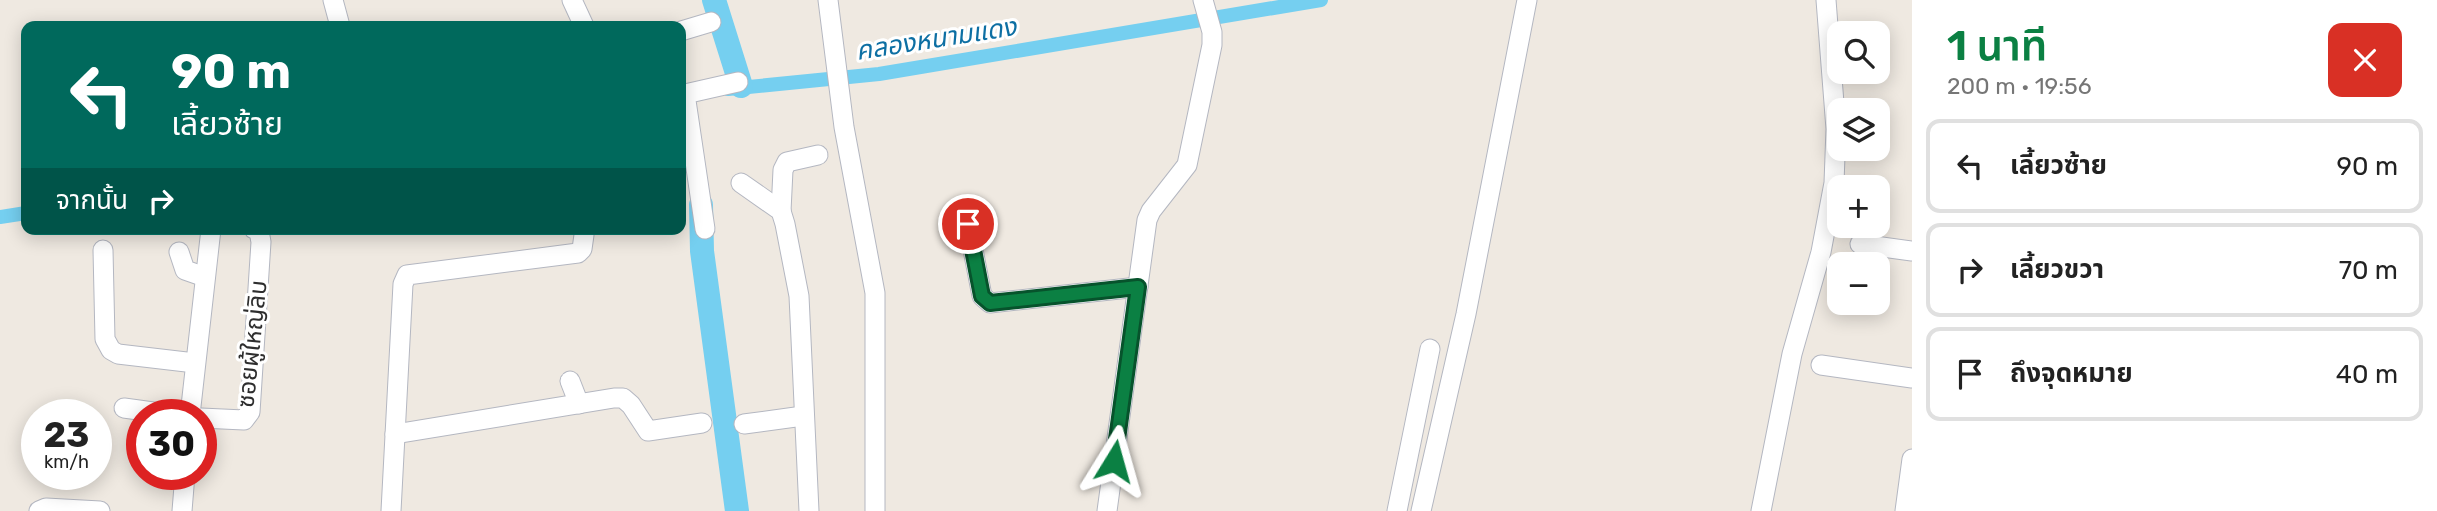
<!DOCTYPE html>
<html lang="th">
<head>
<meta charset="utf-8">
<style>
  :root { --surface:#fff; --page:#f2f2f2; --text:#222; --muted:#767676; --line:#e0e0e0; --accent:#0b8043 }
  body { margin:0; font-family:Rubik,"Noto Sans Thai",sans-serif; background:var(--page); color:var(--text); height:100vh; display:flex; flex-direction:column; font-size:26px; white-space:nowrap }
  * { box-sizing:border-box; margin:0 }
  p { font-size:23px; color:var(--muted) }
  .icon { flex:none; width:38px; height:38px; fill:none; stroke:currentColor; stroke-width:2; stroke-linecap:round; stroke-linejoin:round }
  .map { position:relative; flex:1; overflow:hidden }
  .sheet { display:flex; flex-direction:column; background:var(--surface); width:525px }
  .sheet>* { flex:none }
  .guide { position:absolute; left:21px; top:21px; width:665px; height:214px; border-radius:14px; box-shadow:0 4px 18px #0003; background:#00695c; color:#fff; overflow:hidden }
  .controls { position:absolute; left:1827px; top:21px; display:grid; gap:14px }
  .controls a { display:grid; place-items:center; width:63px; height:63px; border-radius:14px; background:var(--surface); box-shadow:0 4px 18px #0003; font-size:35px }
  .speed { position:absolute; left:21px; top:399px; display:flex; gap:14px; font-size:35px; font-weight:700; text-align:center }
  .speed>* { display:grid; place-content:center; width:91px; height:91px; border-radius:50%; background:var(--surface); box-shadow:0 4px 18px #0003; line-height:1 }
  .speed small { font-size:18px; font-weight:400 }
  .speed .limit { border:10px solid #d22; background:#fff; color:#111 }
  .pin { position:absolute; display:grid; place-items:center; width:60px; height:60px; color:#fff; margin:-30px; border:4px solid #fff; border-radius:50%; box-shadow:0 2px 7px #0007 }
  .me { position:absolute; width:77px; margin:-38px; rotate:8deg; stroke-linejoin:round; filter:drop-shadow(0 0 5px #0008) }
  .turn { display:flex; align-items:center; gap:24px; height:147px; padding:0 35px; font-size:32px }
  .turn .icon { width:91px; height:91px; stroke-width:2.5 }
  .turn b { display:block; font-size:49px; line-height:60px }
  .then { display:flex; align-items:center; height:66px; padding:0 35px; background:#0003; gap:14px; font-size:26px }
  .round { display:grid; place-items:center; flex:none; width:74px; height:74px; border-radius:14px; background:var(--page) }
  .headline { display:flex; align-items:center; justify-content:space-between; height:119px; padding:0 35px }
  h1 { font-size:42px; font-weight:600; line-height:52px; color:var(--accent) }
  ul { padding:0; list-style:none }
  li { display:flex; align-items:center; gap:21px; height:94px; margin:0 14px 10px; padding:0 21px; border:4px solid var(--line); border-radius:14px }
  li div { flex:1 }
  li b { display:block; font-size:26px }
  li em { font-style:normal }
  main { display:flex; flex:1; min-height:0 }
  .map>svg:first-child { display:block }
  .lines { fill:none; stroke-linecap:round; stroke-linejoin:round }
  .canal { stroke:#75cff0; stroke-width:14 }
  .river { stroke:#75cff0; stroke-width:24 }
  .minor-casing { stroke:#b4b7c1; stroke-width:21 }
  .minor { stroke:#fff; stroke-width:19 }
  .route-casing { stroke:#07532c; stroke-width:18 }
  .route { stroke:#0b8043; stroke-width:12 }
  .labels { text-anchor:middle; dominant-baseline:central; stroke-width:6; stroke-linejoin:round; paint-order:stroke }
  .street-label { font-size:24px; fill:#2e2e2e; stroke:#fff }
  .water-label { font-size:26px; font-style:italic; fill:#0d6fa3; stroke:#fff }
</style>
</head>
<body>
<main>
<div class="map">
<svg width="1912" height="511" viewBox="0 0 1912 511">
  <rect width="100%" height="100%" fill="#efe9e1"/>
  <g class="lines">
    <g class="canal">
      <path d="M728,89L879,74L1321,0"/>
      <path d="M0,217L26,213"/>
    </g>
    <g class="river">
      <path d="M714,0L741,86"/>
      <path d="M701,205L702,251L737,511"/>
    </g>
    <g class="minor-casing">
      <g id="minor">
        <path d="M333,0L340,26"/>
        <path d="M572,0L584,26"/>
        <path d="M828,0L844,127L875,293V511"/>
        <path d="M681,31L711,22"/>
        <path d="M685,94L738,82"/>
        <path d="M681,95L685,94L705,229"/>
        <path d="M741,183L781,211L785,224L799,296L809,511"/>
        <path d="M781,211L783,170L787,162L818,155"/>
        <path d="M968,224L982,296L990,303L1138,287"/>
        <path d="M1860,244L1912,251"/>
        <path d="M103,250L105,339L111,350L118,354L195,363"/>
        <path d="M179,252L185,270L205,277"/>
        <path d="M1821,365L1912,378"/>
        <path d="M570,381L579,404"/>
        <path d="M124,408L175,415"/>
        <path d="M190,415L211,229"/>
        <path d="M201,418L244,420L250,412L261,242L259,231L254,229"/>
        <path d="M744,424L803,416"/>
        <path d="M395,434L614,398H623L631,405L648,431L702,423"/>
        <path d="M39,511L46,508L100,511"/>
        <path d="M182,511L185,474"/>
        <path d="M391,511L403,284L407,275L578,253L582,249L584,235"/>
        <path d="M1107,511L1147,220L1151,211L1187,165L1212,45V32L1203,0"/>
        <path d="M1397,511L1430,349"/>
        <path d="M1421,511L1466,314L1527,0"/>
        <path d="M1761,511L1792,354L1821,252L1834,183L1836,129L1826,0"/>
        <path d="M1905,511L1912,459"/>
      </g>
    </g>
    <use href="#minor" class="minor"/>
  </g>
  <g class="lines">
    <g class="route-casing">
      <path id="route" d="M968,224L982,296L990,303L1138,287L1114,461"/>
    </g>
    <use href="#route" class="route"/>
  </g>
  <g class="labels">
    <g class="street-label">
      <text transform="translate(252 344) rotate(-84)">ซอยผู้ใหญ่ลิบ</text>
    </g>
    <g class="water-label">
      <text transform="translate(936 39) rotate(-9)">คลองหนามแดง</text>
    </g>
  </g>
</svg>
<div class="controls">
<a><svg class="icon" aria-label="search" viewBox="0 0 24 24"><circle cx="10" cy="10" r="6"/><path d="M15 15l6 6"/></svg></a>
<a><svg class="icon" aria-label="layers" viewBox="0 0 24 24"><path d="M12 4l9 5-9 5-9-5zM3 14l9 5 9-5"/></svg></a>
<a>+</a>
<a>−</a>
</div>
<div class="speed"><div>23<small>km/h</small></div><div class="limit">30</div></div>
<div class="pin" style="left:968px;top:224px;background:#d93025"><svg class="icon" aria-label="arrive" viewBox="0 0 24 24"><path d="M6 21V4h12l-3 4 3 4H6"/></svg></div>
<svg class="me" style="left:1114px;top:461px" viewBox="-20 -20 40 40"><path d="M0-17L14 15 0 8-14 15z" fill="#0b8043" stroke="#fff" stroke-width="4"/></svg>
<div class="guide">
<div class="turn"><svg class="icon" aria-label="left" viewBox="0 0 24 24"><path d="M17 20v-9H6M10 6l-5 5 5 5"/></svg><div><b>90 m</b>เลี้ยวซ้าย</div></div>
<div class="then">จากนั้น<svg class="icon" aria-label="right" viewBox="0 0 24 24"><path d="M7 20v-9h11M14 6l5 5-5 5"/></svg></div>
</div>
</div>
<section class="sheet">
<div class="headline"><div><h1>1 นาที</h1><p>200 m · 19:56</p></div><a class="round" style="background:#d93025;color:#fff"><svg class="icon" aria-label="close" viewBox="0 0 24 24"><path d="M6 6l12 12M18 6L6 18"/></svg></a></div>
<ul>
<li><svg class="icon" aria-label="left" viewBox="0 0 24 24"><path d="M17 20v-9H6M10 6l-5 5 5 5"/></svg><div><b>เลี้ยวซ้าย</b></div><em>90 m</em></li>
<li><svg class="icon" aria-label="right" viewBox="0 0 24 24"><path d="M7 20v-9h11M14 6l5 5-5 5"/></svg><div><b>เลี้ยวขวา</b></div><em>70 m</em></li>
<li><svg class="icon" aria-label="arrive" viewBox="0 0 24 24"><path d="M6 21V4h12l-3 4 3 4H6"/></svg><div><b>ถึงจุดหมาย</b></div><em>40 m</em></li>
</ul>
</section>
</main>
</body>
</html>
